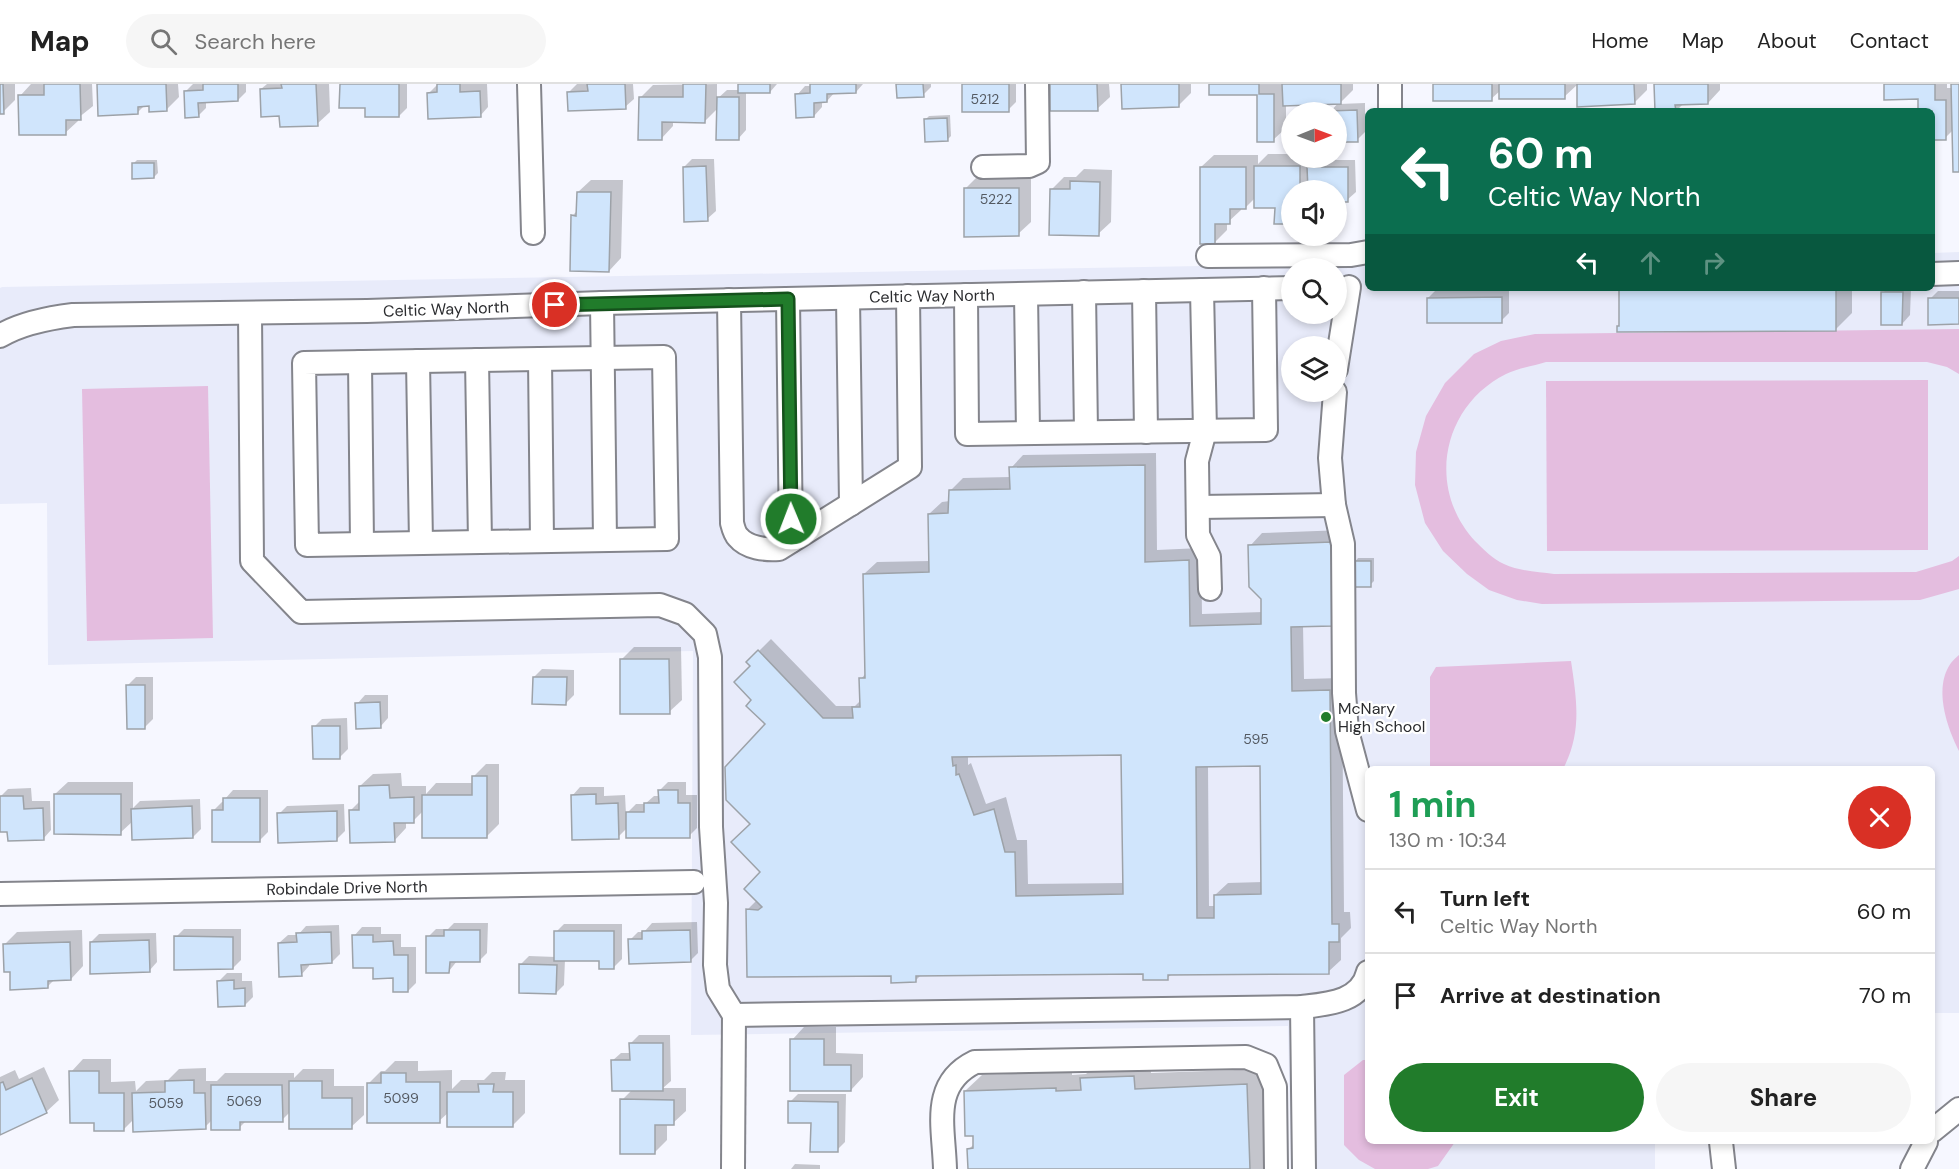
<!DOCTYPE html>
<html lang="en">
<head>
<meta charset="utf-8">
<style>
  :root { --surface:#fff; --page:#f6f6f6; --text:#222; --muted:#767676; --line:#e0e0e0; --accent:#217c2b }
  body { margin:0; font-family:"DM Sans",sans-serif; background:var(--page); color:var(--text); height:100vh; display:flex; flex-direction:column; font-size:22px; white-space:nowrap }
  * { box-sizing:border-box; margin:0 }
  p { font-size:20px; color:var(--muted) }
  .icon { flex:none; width:33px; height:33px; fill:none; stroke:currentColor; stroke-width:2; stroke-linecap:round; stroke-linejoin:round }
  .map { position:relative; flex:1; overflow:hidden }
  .sheet { position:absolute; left:1365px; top:682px; width:570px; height:378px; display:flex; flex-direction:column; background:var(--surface); border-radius:9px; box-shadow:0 3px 9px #0003 }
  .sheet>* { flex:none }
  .hud { position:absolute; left:1365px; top:24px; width:570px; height:183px; border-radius:9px; box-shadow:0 3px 9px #0003; background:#0b6e4f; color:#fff; overflow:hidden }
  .needle { width:39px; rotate:89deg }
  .buttons { position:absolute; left:1281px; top:18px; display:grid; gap:12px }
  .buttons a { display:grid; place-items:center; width:66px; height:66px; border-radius:50%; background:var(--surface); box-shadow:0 3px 9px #0003; font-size:30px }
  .pin { position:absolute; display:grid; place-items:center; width:51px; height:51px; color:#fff; margin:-26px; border:3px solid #fff; border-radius:50%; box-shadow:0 2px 6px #0007 }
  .me { position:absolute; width:66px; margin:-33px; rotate:359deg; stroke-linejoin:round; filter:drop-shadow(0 0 4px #0008) }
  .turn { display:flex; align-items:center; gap:21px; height:126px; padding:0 24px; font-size:27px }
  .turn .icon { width:78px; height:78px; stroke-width:2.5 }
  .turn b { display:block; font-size:42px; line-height:51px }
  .lanes { display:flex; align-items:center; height:57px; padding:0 24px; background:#0003; justify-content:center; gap:30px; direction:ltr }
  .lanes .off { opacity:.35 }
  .round { display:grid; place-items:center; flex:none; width:63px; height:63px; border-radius:32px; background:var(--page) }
  .overview { display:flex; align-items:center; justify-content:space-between; height:102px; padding:0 24px }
  h1 { font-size:36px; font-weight:700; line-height:45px; color:#1e9e55 }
  .action { display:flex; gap:12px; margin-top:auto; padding:12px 24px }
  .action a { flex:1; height:69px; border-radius:36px; background:var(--accent); color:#fff; font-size:24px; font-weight:700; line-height:69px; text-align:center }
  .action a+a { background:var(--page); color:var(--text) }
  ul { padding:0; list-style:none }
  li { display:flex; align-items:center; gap:18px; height:84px; padding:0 24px; border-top:2px solid var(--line) }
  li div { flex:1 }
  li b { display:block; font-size:22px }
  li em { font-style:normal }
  header { display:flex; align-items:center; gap:36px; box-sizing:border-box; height:84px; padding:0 30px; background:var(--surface); border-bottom:2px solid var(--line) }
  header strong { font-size:28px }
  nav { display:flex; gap:33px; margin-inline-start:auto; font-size:21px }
  .search { width:420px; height:54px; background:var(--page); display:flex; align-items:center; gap:15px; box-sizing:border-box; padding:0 21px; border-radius:33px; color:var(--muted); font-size:22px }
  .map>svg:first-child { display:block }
  .built { fill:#e8ebfa; fill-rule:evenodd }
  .green { fill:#e4bddf }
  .shadow { fill:#0003; fill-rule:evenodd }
  .building { fill:#d0e5fc; stroke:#9da2a8; stroke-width:1.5; fill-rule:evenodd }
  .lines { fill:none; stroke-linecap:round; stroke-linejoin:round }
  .minor-casing { stroke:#84858c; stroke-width:26 }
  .minor { stroke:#fff; stroke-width:22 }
  .route-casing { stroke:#15511c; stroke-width:15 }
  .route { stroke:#217c2b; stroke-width:10 }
  .poi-dot { fill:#217c2b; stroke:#fff; stroke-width:2 }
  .labels { text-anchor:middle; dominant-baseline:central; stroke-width:4.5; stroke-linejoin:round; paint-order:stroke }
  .number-label { font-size:14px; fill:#545a62 }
  .street-label { font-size:16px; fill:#2b2c2f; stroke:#fff }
  .poi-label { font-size:16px; fill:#2b2c2f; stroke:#fff; text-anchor:start }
</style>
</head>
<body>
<header>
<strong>Map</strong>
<div class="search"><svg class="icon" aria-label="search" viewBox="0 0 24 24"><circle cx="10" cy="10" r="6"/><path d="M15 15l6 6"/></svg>Search here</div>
<nav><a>Home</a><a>Map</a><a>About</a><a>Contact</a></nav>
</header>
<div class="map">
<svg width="1959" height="1085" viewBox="0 0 1959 1085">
  <rect width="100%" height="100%" fill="#f6f7ff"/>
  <path class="built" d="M1959,168V929H1932V686H1368V1058H1655V1085H1291L1288,942L691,951L693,567L48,581L47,419L0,420V204L2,203L1368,179V204H1932V169ZM1292,184H1336V230H1292ZM1292,262H1336V308H1292Z"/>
  <g class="green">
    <path d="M1959,245V290L1947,283L1927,278H1546C1534,282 1518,284 1506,290C1442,322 1426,404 1475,457C1483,465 1493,475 1504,480C1519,487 1538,488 1554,490L1916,488L1952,477L1959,472V505L1920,516L1542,520L1517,516L1489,506L1467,490L1443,467L1425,439L1415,401L1416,368L1426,332L1445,299L1474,270L1501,257L1535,250Z"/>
    <path d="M1928,296V466L1547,467L1546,297Z"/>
    <path d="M208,302L213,554L87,557L82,305Z"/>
    <path d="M1959,571V667C1945,640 1930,593 1959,571Z"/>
    <path d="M1571,577C1577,617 1582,649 1563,685H1430V593L1436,583Z"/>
    <path d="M1363,976H1368V1058H1455L1438,1082L1428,1085H1375L1359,1076L1344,1061V991Z"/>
  </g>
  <g class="shadow">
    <path d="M0,0H15V16L3,28L0,29Z"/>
    <path d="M31,0H92L93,22L78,34V37L65,49L20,12Z"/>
    <path d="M99,0H178L179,13L166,26L145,21L137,29Z"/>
    <path d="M193,0H246V8L238,16L206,17V24L198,32L185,8Z"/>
    <path d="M267,0H329L330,28L317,40L280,31L261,5Z"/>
    <path d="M341,0H407V24L399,32L367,22Z"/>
    <path d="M438,0H487L488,23L480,32L429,9Z"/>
    <path d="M577,0H633L634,15L625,23L569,8Z"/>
    <path d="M717,0V15L727,6H740V0H777L770,8H746V46L738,55L718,24L705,37H673V42L661,55L640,14L653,1Z"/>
    <path d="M812,0H863L856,8H835L827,17H822V23L814,32L797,11L805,2H812Z"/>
    <path d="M898,0H931V3L923,11Z"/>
    <path d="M964,0H1016V18L1008,26Z"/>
    <path d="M1052,0H1109L1110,13L1097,25Z"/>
    <path d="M1122,0H1191V9L1179,21Z"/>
    <path d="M1211,0H1353V6L1339,20L1365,19V48L1357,56L1336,28H1330L1339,18L1286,20V44L1273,56L1258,10Z"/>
    <path d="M1434,0H1578L1564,13L1501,6L1491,15Z"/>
    <path d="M1578,0H1647V6L1634,19Z"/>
    <path d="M1656,0H1720V6L1708,19L1683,20L1676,27H1656Z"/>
    <path d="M1885,0H1947V4H1953V0H1959V87L1954,45L1945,54H1932V27H1920V14Z"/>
    <path d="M950,31L951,52L947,56L926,35L929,32Z"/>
    <path d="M1268,70H1292V74H1312V81L1317,76H1355L1356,108L1347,116H1343V129L1336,135V106H1292L1276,122L1256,113L1246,123H1241V126L1227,139V146L1215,158L1201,83L1214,71H1258V80Z"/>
    <path d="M692,75H714L716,127L707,135L684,83Z"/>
    <path d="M137,76H157L158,89L154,93L133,80Z"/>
    <path d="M1084,85L1112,86L1111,138L1098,150L1051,106L1064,93H1076Z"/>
    <path d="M978,92H1031V138L1018,150L965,105Z"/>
    <path d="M591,96H623L621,174L609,187L572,132L578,126V108Z"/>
    <path d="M1622,204H1852V229L1836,245L1618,242L1621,240L1620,206Z"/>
    <path d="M1888,204H1911L1910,231L1902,240L1883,209Z"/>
    <path d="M1436,206H1509V229L1501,237L1428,214Z"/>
    <path d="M1938,207H1959V239L1930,215Z"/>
    <path d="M1156,369L1157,466L1201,464L1202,530L1263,528L1262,514L1250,462L1262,449L1344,446V528L1332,540L1303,541L1304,595L1342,594L1344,828H1350L1351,844L1341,854V876L1328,888L1172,890L1167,894L1145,889L922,890L915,897L893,891L747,826L757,816L763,788L752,740L767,640L753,616L752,582L748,578L771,555L836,622H855L861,616V595L866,589L864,490L877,478L930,477L929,430L942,418L950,417V407L963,394L1011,393V384L1023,371ZM1123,669L1124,799L1028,800L1027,756H1017L1006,713L986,720L971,679L968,681V671ZM1261,681L1263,798L1228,799L1215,811V822H1209L1208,682Z"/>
    <path d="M1358,474H1374V497L1370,501L1355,478Z"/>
    <path d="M634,563H681L682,616L669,628L621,576Z"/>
    <path d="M542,585L574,586V611L566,619L534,593Z"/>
    <path d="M136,593H153V635L145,643L128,601Z"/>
    <path d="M365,611H388V634L380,643L357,620Z"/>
    <path d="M347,634L348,665L340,673L314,643L322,635Z"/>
    <path d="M486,680H499V740L487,752L423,727L413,737L406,738V744L394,757L351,726L360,717V702L373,690L401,689L402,702H426V710L436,699H474V692Z"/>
    <path d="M68,698H133V724L140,717L200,715L201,745L193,753L133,737L120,749L55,710Z"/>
    <path d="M668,698H686V711H697V744L689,752L628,743L618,753L572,712L580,703H604V712L625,711L626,730L636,720H645L654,712H660V706Z"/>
    <path d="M31,704L32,717H50L51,746L43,755L0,747V713L8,705Z"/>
    <path d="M233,706H268V748L260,756L214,726L222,718H225V715Z"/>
    <path d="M344,720L345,747L337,755L279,730L287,722Z"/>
    <path d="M697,838L698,869L690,877L630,856L638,848H644L652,839Z"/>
    <path d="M454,839H488L487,869L479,877H457L449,887L428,853L436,845H448Z"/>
    <path d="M564,840H622V875L614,883L600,875H565L564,901L556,909L521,880L529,872L556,873V848Z"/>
    <path d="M339,841L340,870L332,878L309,879V882L301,891L279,859L288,851H298L306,842Z"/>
    <path d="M362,843H381V850H401V863H416V899L408,907L394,893L374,883L354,852Z"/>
    <path d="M184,845H241V876L233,884L176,853Z"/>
    <path d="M82,846L83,882L71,895L54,896L47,903L11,887L4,861L17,848Z"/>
    <path d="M156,849L157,878L149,887L91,858L99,850Z"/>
    <path d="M227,889H242V897H252L253,913L245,921L219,897Z"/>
    <path d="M804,943H836V969L863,970V993L851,1006L792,956Z"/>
    <path d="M639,951H670L671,997L663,1004H686V1027L673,1039H667V1056L654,1069L622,1016L633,1005L612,977L621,969H631V959Z"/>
    <path d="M83,975H111V998L135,997L136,1007L146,997L168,996L179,985L206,984V997H217L225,989H294V994L303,985H334V1002H364V1031L351,1043L290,1028L282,1036H247L239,1044L212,1036L205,1043L134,1035L124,1045L96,1037L71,988Z"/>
    <path d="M395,977H418V987L452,986V1005L461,996H484L492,988H506L505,996H525V1029L512,1042L449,1028L439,1037L368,1000L381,987H385Z"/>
    <path d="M1150,977L1151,989L1263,985L1266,1085H969V1065L975,1059L965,1007L982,991L1072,988V991L1086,990L1098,978Z"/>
    <path d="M44,983L59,1016L46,1028L0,1049V993L15,986L19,995Z"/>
    <path d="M798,1010H846L845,1058L837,1066L812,1037L790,1018Z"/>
    <path d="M795,1080L820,1081V1085H791Z"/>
  </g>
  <g class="building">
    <path d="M0,0H3L4,30H0Z"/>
    <path d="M44,0H80L81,36H66V51H19L18,11H44Z"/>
    <path d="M97,0H166L167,27L149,28V22L138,23V30L98,32Z"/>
    <path d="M203,0H238V17L198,19L199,33L185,34L184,7L203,6Z"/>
    <path d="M281,0H316L318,42L280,43L279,32L261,33L260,5L282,4Z"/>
    <path d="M340,0H399V33H365V24H339Z"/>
    <path d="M437,0H460V8L480,7L481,33L428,35L427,9L437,8Z"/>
    <path d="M587,0H625L626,25L568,27L567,8L588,7Z"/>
    <path d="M683,0H706L705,39L662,38V56H638L639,13H683Z"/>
    <rect x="738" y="0" width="32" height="9"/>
    <path d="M810,0H856V9L827,10V18L814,19V33L796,34L795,10L810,9Z"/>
    <path d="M896,0H923L924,13L897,14Z"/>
    <rect x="962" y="0" width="47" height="28"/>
    <path d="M1050,0H1097L1098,27H1050Z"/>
    <path d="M1121,0H1179V23L1122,25Z"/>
    <path d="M1209,0H1259V10H1274V58H1257V11H1209Z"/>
    <path d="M1282,0H1341V20L1283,22Z"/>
    <rect x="1433" y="0" width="59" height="17"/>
    <rect x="1499" y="0" width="66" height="15"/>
    <path d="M1577,0H1634L1635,20L1577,23Z"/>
    <path d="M1654,0H1708V20L1675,21L1676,27H1655Z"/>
    <path d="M1884,0H1935V16H1946V56H1932V27H1918V15L1884,16Z"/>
    <path d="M1951,0H1959V88H1953Z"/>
    <path d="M717,13H739V56H716Z"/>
    <path d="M1357,26L1358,58H1336V28L1328,27Z"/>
    <path d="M947,34L948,57L925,58L924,35Z"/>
    <path d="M132,79H154V94L132,95Z"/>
    <path d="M706,82L708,137L684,138L683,83Z"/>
    <path d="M1254,82H1300V106H1292V140H1274L1275,124H1254Z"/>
    <path d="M1200,83H1246V125H1230V140H1215V160H1200Z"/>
    <path d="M1307,83H1348V118H1336V106H1308Z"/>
    <path d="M1070,97L1100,98L1099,152L1049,151L1050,105H1070Z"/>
    <path d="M964,104H1019V152L964,153Z"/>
    <path d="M577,108H611L609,188L570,187L571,131L576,132Z"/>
    <path d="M1836,204V247L1617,248V242H1619V205Z"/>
    <path d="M1881,208H1903L1902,241H1881Z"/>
    <path d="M1502,213V239H1427V214Z"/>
    <path d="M1928,214H1959V240L1928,241Z"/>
    <path d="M1145,381V478L1189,476L1190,542L1261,540V515L1249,503L1248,461L1332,458V542L1291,543L1292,607L1330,606L1332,840H1339V858H1329V890L1168,891V896H1143V890L916,892V898L891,899V892L747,893L746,825L758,826L762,823L744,805L760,788L731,758L750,740L726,716L725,683L765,640L746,622L751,616L734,598L750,582L746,578L758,566L823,634H853L852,623H860L859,594H865L863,490L929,488L928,430L948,429L949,406L1010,405L1009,383ZM1121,671L1123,810L1016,812L1015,768H1005L994,725L974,731L959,690L956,691V681L953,682L952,673ZM1260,682L1261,810L1214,811V834H1197L1196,683Z"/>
    <rect x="1353" y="477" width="18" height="26"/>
    <path d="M620,575H669L670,630H620Z"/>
    <path d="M533,593H567L566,621L532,620Z"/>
    <path d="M126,601H145V645H127Z"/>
    <path d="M380,618L381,644L356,645L355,619Z"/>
    <path d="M312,642H340V675H313Z"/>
    <path d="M472,692H487V754H422V711H472Z"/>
    <path d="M389,701L390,714L414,713V739H394L395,758L350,759L349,726H359V702Z"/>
    <path d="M658,706H678V719H690V754H626V728H644V719H659Z"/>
    <path d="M54,710H121V751L54,750Z"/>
    <path d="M596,710V720L618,719L619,755L572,756L571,711Z"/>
    <path d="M0,712H23L24,725L43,724L44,756L8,757L7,748H0Z"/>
    <path d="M223,714H260V758H212V726H223Z"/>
    <path d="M192,722L193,754L132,756L131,725Z"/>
    <path d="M337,727V757L278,759L277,729Z"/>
    <path d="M444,846H480V878H450L449,889H426V852H444Z"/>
    <path d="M690,846L691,878L629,880L628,855H642V847Z"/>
    <path d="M554,847H614V885H599V877H554Z"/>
    <path d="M331,848L332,879L301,881L302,892L279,893L278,859L297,858L296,849Z"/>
    <path d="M352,851H373V858L393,857L394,871H408V908H393V894L373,895V884H353Z"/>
    <path d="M174,852L233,853V885L174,886Z"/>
    <path d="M149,856L150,888L90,890V858Z"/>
    <path d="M70,858L71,896L48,897V904L10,906V888H4L3,860Z"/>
    <path d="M519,880L557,881L556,910L519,909Z"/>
    <path d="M234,896V905L245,904V922L218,923L217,897Z"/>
    <path d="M790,955H824V981H851V1007H790Z"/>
    <path d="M629,959H663V1007H612L611,976H630Z"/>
    <path d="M69,987H99V1009H124V1047H94V1039H70Z"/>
    <path d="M381,989H406V998H440V1039H367V999H381Z"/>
    <path d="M1134,992L1135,1005L1247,1000L1250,1085H968L967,1065L973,1064V1052H965L964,1007L1056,1004V1007L1081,1006L1080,994Z"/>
    <path d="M32,994L47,1029L0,1051V999L3,998L6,1006Z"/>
    <path d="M194,996V1009H205L206,1045L133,1048L132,1009L165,1008V997Z"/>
    <path d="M289,997H322V1014H352V1045H289Z"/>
    <path d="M478,1000H494L493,1008H513V1043H447V1008H479Z"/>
    <path d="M211,1001H282L283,1038H240V1046H211Z"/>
    <path d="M620,1015L674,1016V1041H655V1070H620Z"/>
    <path d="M788,1017L838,1018V1068H810L811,1039H788Z"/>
  </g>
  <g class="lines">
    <g class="minor-casing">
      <g id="minor">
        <path d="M529,0L533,149"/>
        <path d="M1390,27V0"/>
        <path d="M983,83L1029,82L1038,78L1037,0"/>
        <path d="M1208,172L1351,171L1368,168"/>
        <path d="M1932,190L1959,189"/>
        <path d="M1202,206L1205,347L1197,377L1198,451L1209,473L1210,505"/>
        <path d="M1144,207L1146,348"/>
        <path d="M1084,208L1086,348"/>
        <path d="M1026,210L1028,349"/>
        <path d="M966,211L967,350L1266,346L1264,204"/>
        <path d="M848,214L851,420"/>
        <path d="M788,215L791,457"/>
        <path d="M729,216L732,439C733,443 735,450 738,453C747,464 765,466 779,465L910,383L908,212"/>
        <path d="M602,219L605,456"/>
        <path d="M250,229L252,477L301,528L660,521L685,530L705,550L710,573L711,743L716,819L715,881L718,905L734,931"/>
        <path d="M0,252C21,239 49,234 73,231L367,227L602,219L1292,204"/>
        <path d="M664,273L667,455L307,461L304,279Z"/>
        <path d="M540,275L542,457"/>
        <path d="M477,276L480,458"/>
        <path d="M418,277L421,459"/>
        <path d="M360,278L362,460"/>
        <path d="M1336,285L1349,203"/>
        <path d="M1335,308L1330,374L1334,421L1343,460L1344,609L1347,647L1368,726"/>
        <path d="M1198,423L1334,421"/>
        <path d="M0,810L694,798"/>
        <path d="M1302,923L1304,1085"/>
        <path d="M734,931L1302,923C1328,920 1361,918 1368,888"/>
        <path d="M1932,1047L1959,1025"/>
        <path d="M1721,1058L1724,1085"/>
        <path d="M733,1085L734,931"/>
        <path d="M945,1085C944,1043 930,1000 975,978L1246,973L1266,981L1275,1003L1276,1085"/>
        <path d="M1912,1085L1926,1058"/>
      </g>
    </g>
    <use href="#minor" class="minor"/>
  </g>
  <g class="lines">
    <g class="route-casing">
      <path id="route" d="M555,221L788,215L791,435"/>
    </g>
    <use href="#route" class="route"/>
  </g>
  <circle class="poi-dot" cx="1326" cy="633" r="6"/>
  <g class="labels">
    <g class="number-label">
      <text x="985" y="15">5212</text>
      <text x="996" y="115">5222</text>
      <text x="1256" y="655">595</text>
      <text x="401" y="1014">5099</text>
      <text x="244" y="1017">5069</text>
      <text x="166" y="1019">5059</text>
    </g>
    <g class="street-label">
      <text transform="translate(932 212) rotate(-1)">Celtic Way North</text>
      <text transform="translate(446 225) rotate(-2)">Celtic Way North</text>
      <text transform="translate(347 804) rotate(-1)">Robindale Drive North</text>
    </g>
    <g class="poi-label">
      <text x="1338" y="624">McNary<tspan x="1338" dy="18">High School</tspan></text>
    </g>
  </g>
</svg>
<div class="buttons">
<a><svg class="needle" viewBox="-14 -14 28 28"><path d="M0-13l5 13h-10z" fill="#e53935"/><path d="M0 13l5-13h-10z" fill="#767676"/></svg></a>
<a><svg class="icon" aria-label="sound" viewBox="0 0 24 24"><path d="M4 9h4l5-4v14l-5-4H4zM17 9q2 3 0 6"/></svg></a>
<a><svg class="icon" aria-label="search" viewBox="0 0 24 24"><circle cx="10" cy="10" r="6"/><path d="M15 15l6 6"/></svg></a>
<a><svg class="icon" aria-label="layers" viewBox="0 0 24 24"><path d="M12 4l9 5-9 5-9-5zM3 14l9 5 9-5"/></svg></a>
</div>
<div class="pin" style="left:555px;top:221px;background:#d93025"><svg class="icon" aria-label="arrive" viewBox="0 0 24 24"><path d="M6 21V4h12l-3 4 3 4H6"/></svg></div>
<svg class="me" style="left:791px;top:435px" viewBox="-20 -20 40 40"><circle r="17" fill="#217c2b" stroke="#fff" stroke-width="3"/><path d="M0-11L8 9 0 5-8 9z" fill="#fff"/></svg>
<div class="hud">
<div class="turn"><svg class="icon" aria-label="left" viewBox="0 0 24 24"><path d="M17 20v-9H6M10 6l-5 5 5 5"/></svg><div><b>60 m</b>Celtic Way North</div></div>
<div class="lanes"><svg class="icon" aria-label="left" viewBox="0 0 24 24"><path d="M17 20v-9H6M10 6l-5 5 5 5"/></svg><svg class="icon off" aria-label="ahead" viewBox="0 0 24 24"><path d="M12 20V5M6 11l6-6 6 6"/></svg><svg class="icon off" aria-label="right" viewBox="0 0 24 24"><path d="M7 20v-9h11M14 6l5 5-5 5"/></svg></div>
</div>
<section class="sheet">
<div class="overview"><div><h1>1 min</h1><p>130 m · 10:34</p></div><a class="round" style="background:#d93025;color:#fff"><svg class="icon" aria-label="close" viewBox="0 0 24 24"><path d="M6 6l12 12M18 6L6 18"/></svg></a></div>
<ul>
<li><svg class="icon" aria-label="left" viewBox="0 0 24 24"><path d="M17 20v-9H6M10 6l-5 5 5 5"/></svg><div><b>Turn left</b><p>Celtic Way North</p></div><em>60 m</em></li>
<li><svg class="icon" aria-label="arrive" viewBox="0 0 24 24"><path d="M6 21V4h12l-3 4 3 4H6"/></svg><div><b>Arrive at destination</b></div><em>70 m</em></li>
</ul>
<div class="action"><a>Exit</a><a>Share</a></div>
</section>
</div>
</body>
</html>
